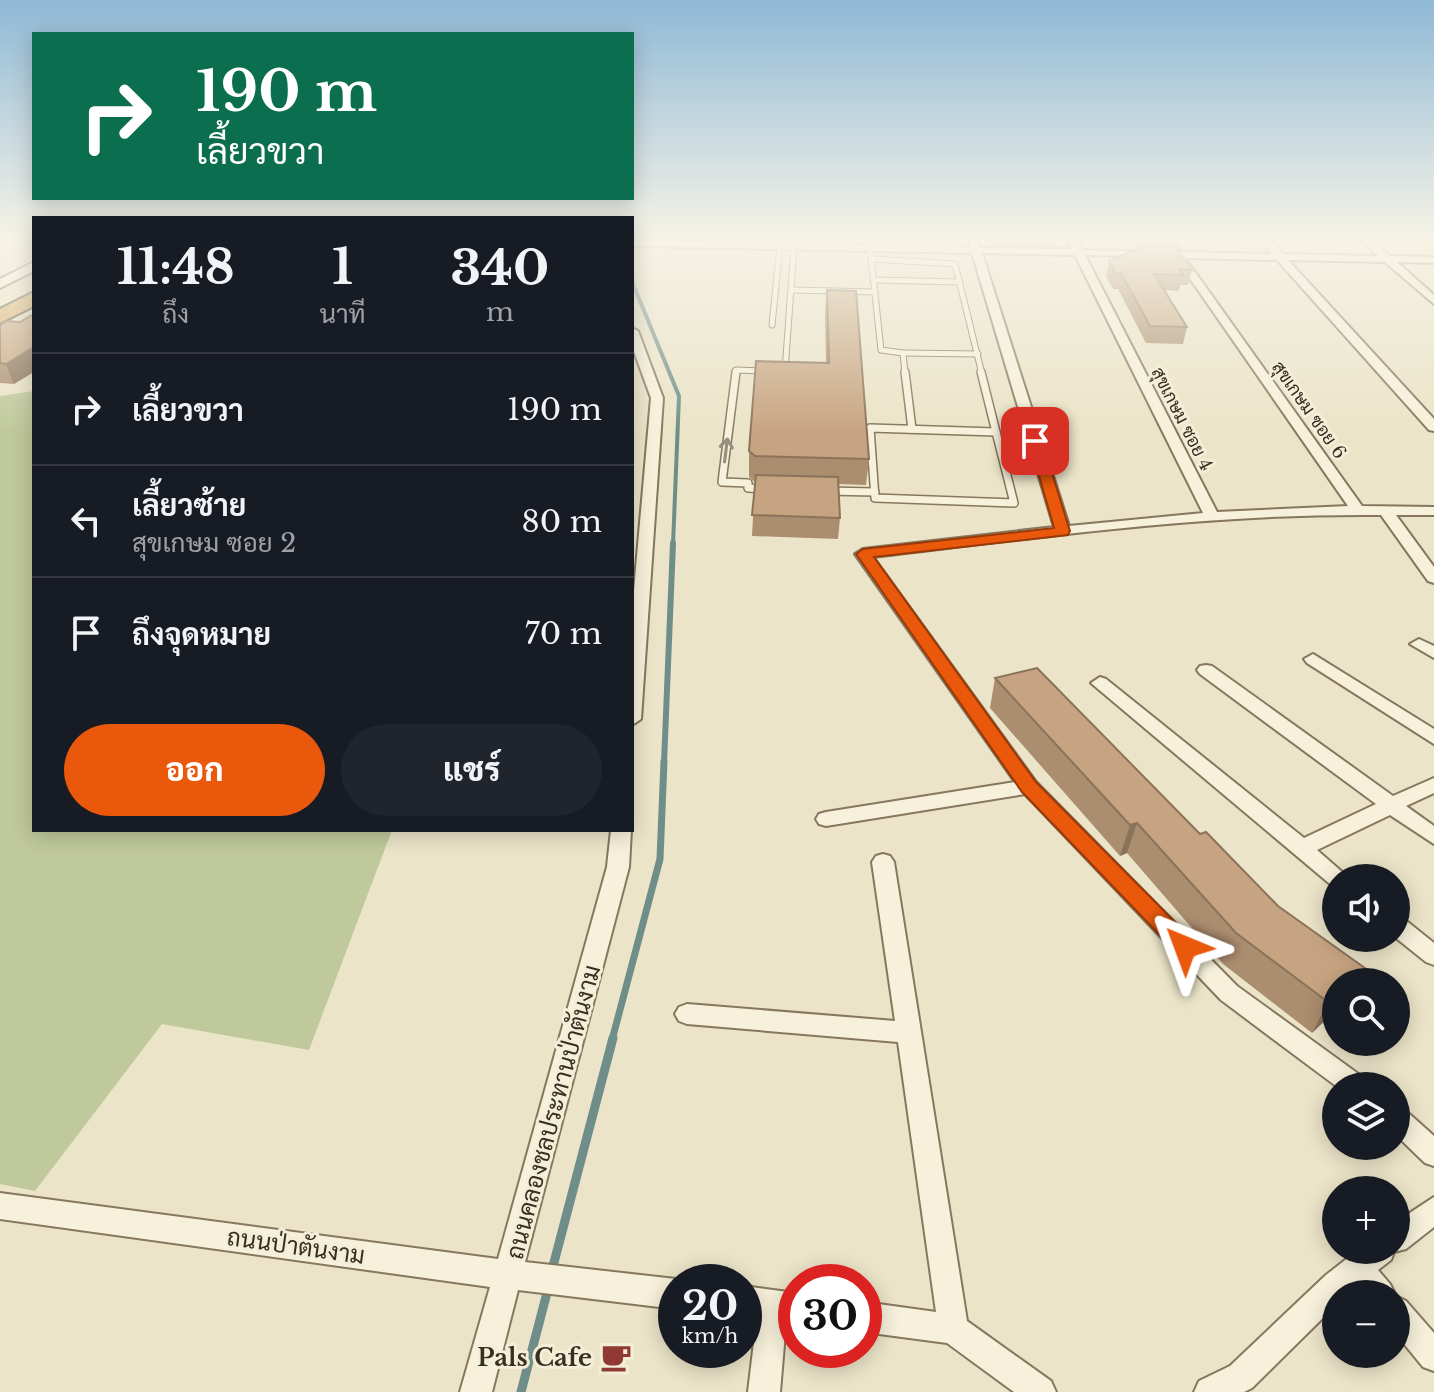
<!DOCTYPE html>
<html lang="th">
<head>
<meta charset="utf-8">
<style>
  :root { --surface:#171b24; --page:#20242c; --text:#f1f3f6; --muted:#9ea1a6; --line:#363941; --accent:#ea580c }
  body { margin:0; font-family:"Libre Baskerville",Sarabun,serif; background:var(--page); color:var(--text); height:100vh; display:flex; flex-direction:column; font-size:30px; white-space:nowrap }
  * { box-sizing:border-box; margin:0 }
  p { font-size:26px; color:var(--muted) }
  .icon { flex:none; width:44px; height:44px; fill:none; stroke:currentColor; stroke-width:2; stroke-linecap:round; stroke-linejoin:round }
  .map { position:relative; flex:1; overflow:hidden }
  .details { position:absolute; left:32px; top:216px; width:602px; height:616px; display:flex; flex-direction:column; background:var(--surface); border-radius:0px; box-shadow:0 4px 20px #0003 }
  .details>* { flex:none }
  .banner { position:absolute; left:32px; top:32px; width:602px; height:168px; border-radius:0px; box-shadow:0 4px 20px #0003; background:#0b6e4f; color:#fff; overflow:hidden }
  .fabs { position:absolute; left:1322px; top:864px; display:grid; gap:16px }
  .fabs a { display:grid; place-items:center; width:88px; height:88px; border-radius:50%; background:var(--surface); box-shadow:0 4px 20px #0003; font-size:40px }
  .speed { position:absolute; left:658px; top:1264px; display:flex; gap:16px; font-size:40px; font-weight:700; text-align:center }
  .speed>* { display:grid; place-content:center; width:104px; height:104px; border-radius:50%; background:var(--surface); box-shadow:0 4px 20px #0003; line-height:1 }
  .speed small { font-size:20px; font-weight:400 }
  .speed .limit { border:12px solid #d22; background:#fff; color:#111 }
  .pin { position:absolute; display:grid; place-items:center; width:68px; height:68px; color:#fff; margin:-34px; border-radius:16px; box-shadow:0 4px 12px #0006 }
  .me { position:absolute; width:88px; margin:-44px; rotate:316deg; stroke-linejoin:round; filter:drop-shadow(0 0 6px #0008) }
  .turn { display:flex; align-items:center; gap:28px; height:168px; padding:0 32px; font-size:36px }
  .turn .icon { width:104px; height:104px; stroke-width:2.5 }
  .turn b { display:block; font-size:56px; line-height:68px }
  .eta { display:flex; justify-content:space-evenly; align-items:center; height:136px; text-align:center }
  .eta b { font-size:48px; font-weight:800; line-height:56px }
  .action { display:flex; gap:16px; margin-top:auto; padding:16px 32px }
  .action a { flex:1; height:92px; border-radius:48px; background:var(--accent); color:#fff; font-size:32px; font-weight:800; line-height:92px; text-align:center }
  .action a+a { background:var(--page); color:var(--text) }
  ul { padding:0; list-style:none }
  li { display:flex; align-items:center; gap:24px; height:112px; padding:0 32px; border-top:2px solid var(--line) }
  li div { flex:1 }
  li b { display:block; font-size:30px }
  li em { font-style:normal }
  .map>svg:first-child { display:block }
  .green { fill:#c0c99c }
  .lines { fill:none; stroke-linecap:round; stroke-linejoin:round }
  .stream-far3 { stroke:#708e89; stroke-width:4 }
  .stream-far2 { stroke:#708e89; stroke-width:6 }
  .stream-far1 { stroke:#708e89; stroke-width:7 }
  .stream { stroke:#708e89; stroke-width:9 }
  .lane-far1-casing { stroke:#86775e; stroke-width:7 }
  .lane-casing { stroke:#86775e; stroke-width:10 }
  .street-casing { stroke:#86775e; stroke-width:4 }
  .secondary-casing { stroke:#685841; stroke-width:4 }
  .highway-casing { stroke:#544532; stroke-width:4 }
  .lane-far1 { stroke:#f7f1db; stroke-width:5 }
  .lane { stroke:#f7f1db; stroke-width:7 }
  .street { fill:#f7f1db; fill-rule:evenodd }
  .secondary { fill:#f7f1db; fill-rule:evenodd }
  .highway { fill:#d3aa60; fill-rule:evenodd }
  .wall { fill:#ab8d6f }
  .shaded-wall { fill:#8b735a }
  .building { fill:#c7a481; stroke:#8b735a; stroke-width:2 }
  .oneway { stroke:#98907e }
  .route { fill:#ea580c; stroke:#983908; stroke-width:2 }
  .labels { text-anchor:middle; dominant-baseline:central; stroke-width:6; stroke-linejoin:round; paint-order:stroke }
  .far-street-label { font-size:18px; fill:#382e21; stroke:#f3eed7 }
  .near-street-label { font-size:24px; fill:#382e21; stroke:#f3eed7 }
  .near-poi-label { font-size:24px; font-weight:bold; fill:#382e21; stroke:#f3eed7; text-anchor:end }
</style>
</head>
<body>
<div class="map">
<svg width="1434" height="1392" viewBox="0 0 1434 1392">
  <rect width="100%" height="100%" fill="#ebe4c8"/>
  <g class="green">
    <path d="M672,238H856L855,244L673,241Z"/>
    <path d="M34,391V830H392L309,1050L162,1024L35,1191L0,1184V396Z"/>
  </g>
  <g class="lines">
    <path class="stream-far3" d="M632,273L633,284L679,396L673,545"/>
    <path class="stream-far2" d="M664,763L673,543"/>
    <path class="stream-far1" d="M612,1040L660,859L664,761"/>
    <g class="stream">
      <path d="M552,1270L613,1038"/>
      <path d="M521,1392L548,1289"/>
    </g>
    <g class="lane-far1-casing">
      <g id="lane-far1">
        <path d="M874,238L870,248L881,350L903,353L905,374"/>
        <path d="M1071,238L1167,240"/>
        <path d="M872,244L954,247L958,246L955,238"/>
        <path d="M872,259L955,264L982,374"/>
        <path d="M874,280L960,282"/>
        <path d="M792,290L875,292"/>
        <path d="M772,325L780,246"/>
        <path d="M903,353L978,354"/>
        <path d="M785,371L794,246"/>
        <path d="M736,374V370L766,371"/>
      </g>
    </g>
    <g class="lane-casing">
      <g id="lane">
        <path d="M736,372L722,482L748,483V488L764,489"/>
        <path d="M905,372L912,429"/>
        <path d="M981,372L996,432"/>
        <path d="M870,428L996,432L1014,503L875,498Z"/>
        <path d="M826,491L875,492"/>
      </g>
    </g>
    <g class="street-casing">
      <g id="street">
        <path d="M970,238H976L980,248L1072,249L1066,238H1076L1082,250L1171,252L1161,238H1171L1181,252L1272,254L1258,238H1268L1283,254L1378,256L1359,238H1370L1390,256L1434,257V263L1397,262L1434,295V304L1385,262L1288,260L1434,419V431L1429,430L1277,260L1185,258L1362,506L1434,507V515H1396L1434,567V583L1428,581L1381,515C1211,513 1041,537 873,557L1036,782L1237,986L1364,1078L1368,1086H1336L1221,1000L1025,794L826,826L819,824L816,819L819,814L826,812L1015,782L855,554L863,549L1054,527L972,253L632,246V240L970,247ZM982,253L1075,255L1203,513L1069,526ZM1085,255L1175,257L1348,506L1217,512Z"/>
        <path d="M632,328L638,331L663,398L641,719L632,725V613L651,398L632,346Z"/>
        <path d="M1419,639L1434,646V658L1410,644Z"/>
        <path d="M1313,654L1434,729V744L1307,663L1304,659Z"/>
        <path d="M1206,665L1212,666L1393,796L1434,778V793L1406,806L1434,826V844L1390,815L1317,850L1349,878H1336V885L1330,884L1091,683L1100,677L1106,679L1304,838L1376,804L1200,674L1197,670L1200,666Z"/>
        <path d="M611,830H631L629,867L525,1262L676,1279L682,1282H676V1309L518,1290L492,1392H460L490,1287L0,1219V1193L498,1259L607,867Z"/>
        <path d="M883,854L890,856L894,862L967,1321L1051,1381L1056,1392H1014L947,1343L864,1332V1302L936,1312L898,1042L687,1024L679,1021L675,1014L679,1007L687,1004L895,1021L872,862L876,856Z"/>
        <path d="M1396,916L1404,919L1434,943V965L1426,962L1396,938Z"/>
        <path d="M1396,1106L1405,1110L1434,1136V1166L1425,1163L1396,1135Z"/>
        <path d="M1434,1197V1227L1406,1249L1394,1252L1391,1260L1378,1270L1390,1284L1395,1294H1360L1355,1288L1348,1294H1336V1305L1252,1388L1244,1392H1194L1199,1381L1230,1366L1326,1275L1358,1250H1396V1222Z"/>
        <path d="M744,1286L796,1293V1323L786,1321L780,1392H748L757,1317L744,1316Z"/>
        <path d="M1396,1296L1406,1301L1434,1333V1371L1423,1367L1396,1334Z"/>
      </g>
    </g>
    <g class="secondary-casing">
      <path id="secondary" d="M34,262V271L0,288V279Z"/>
    </g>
    <g class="highway-casing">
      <path id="highway" d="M34,292V306L0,323V309Z"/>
    </g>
    <use href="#lane-far1" class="lane-far1"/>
    <use href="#lane" class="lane"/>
    <use href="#street" class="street"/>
    <use href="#secondary" class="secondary"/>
    <use href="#highway" class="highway"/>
  </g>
  <g class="wall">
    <path d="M988,238H1057L1055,246L991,245Z"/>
    <path d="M1109,261L1192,270L1188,285H1180L1179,291L1164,290L1187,327L1183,344L1146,343L1118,289H1113L1106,276Z"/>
    <path d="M827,290L869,459L866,485L838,484L840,518L838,539L752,536L755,482L749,477V451L826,363L825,312Z"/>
    <path d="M20,322L14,384L0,383V325Z"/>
    <path d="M995,678L1200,834L1278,906L1365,968L1357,982H1336V1010L1312,1033L1223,964L1127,853L1120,856L990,708Z"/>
  </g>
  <g class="shaded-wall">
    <path d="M34,347V372L14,384L6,364Z"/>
    <path d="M1137,823L1127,853L1120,856L1130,825Z"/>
    <path d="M1365,968L1357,982H1350Z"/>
    <path d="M1336,995V1010L1312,1033L1328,1002Z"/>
  </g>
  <g class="building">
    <path d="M1147,244L1174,245L1192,270L1179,269L1183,275L1154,274L1187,327L1150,326L1121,273H1116L1109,261Z"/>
    <path d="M827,290L856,291L869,459L755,456L749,451L756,361L829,363Z"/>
    <path d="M34,314V347L6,364L0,363V325L6,321L20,322Z"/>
    <path d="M756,475L838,477L840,518L752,515Z"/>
    <path d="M1037,668L1200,834L1206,832L1278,906L1365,968L1350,982H1336V995L1328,1002L1236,933L1137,823L1130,825L995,678Z"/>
  </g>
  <defs><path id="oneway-shaft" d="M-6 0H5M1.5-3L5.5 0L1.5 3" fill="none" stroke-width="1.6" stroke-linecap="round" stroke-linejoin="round" transform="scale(2)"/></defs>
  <use class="oneway" href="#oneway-shaft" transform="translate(726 450) rotate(-83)"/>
  <linearGradient id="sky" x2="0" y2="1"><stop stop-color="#8fb9d6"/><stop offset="0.55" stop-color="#f6f3e6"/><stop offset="1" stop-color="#f6f3e6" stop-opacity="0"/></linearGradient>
  <rect width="1434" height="433" fill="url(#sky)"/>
  <path class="route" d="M1035,437L1042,441L1070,531L1068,535L874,557L1036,782L1193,940L1196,947L1193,953L1185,956L1177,953L1022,792L856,554L863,549L1054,528L1029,441Z"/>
  <defs>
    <g id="cafe-bare" transform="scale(2.4)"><path d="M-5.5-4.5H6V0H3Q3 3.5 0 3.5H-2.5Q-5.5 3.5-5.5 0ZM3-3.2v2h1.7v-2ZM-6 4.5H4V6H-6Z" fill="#913a33" stroke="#f3eed7" stroke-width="2.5" paint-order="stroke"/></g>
  </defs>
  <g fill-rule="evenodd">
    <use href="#cafe-bare" x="616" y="1357"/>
  </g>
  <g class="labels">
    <g class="far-street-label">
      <text transform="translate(1309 410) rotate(55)">สุขเกษม ซอย 6</text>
      <text transform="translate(1182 419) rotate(63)">สุขเกษม ซอย 4</text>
    </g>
    <g class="near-street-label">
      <text transform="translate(553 1112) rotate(-75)">ถนนคลองชลประทานป่าตันงาม</text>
      <text transform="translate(296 1246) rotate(8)">ถนนป่าตันงาม</text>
    </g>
    <g class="near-poi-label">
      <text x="592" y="1357">Pals Cafe</text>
    </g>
  </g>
</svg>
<div class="fabs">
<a><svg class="icon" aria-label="sound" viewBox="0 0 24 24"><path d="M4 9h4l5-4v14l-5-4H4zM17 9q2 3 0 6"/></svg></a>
<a><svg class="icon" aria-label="search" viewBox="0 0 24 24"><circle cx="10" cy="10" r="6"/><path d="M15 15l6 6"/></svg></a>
<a><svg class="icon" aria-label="layers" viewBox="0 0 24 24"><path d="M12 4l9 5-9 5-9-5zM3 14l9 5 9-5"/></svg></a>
<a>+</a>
<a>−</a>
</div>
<div class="speed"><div>20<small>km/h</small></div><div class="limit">30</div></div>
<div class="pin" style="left:1035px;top:441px;background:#d93025"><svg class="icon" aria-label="arrive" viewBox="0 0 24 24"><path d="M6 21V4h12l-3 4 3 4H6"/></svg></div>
<svg class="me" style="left:1185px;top:947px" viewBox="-20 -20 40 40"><path d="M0-17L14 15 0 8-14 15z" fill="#ea580c" stroke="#fff" stroke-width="4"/></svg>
<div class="banner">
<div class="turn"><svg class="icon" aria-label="right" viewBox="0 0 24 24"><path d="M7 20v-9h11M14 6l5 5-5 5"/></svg><div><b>190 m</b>เลี้ยวขวา</div></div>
</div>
<section class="details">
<div class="eta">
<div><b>11:48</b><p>ถึง</p></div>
<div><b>1</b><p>นาที</p></div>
<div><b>340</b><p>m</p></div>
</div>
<ul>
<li><svg class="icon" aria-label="right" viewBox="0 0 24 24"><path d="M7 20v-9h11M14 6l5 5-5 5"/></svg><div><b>เลี้ยวขวา</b></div><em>190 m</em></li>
<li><svg class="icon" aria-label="left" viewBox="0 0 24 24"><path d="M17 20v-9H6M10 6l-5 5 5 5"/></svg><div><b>เลี้ยวซ้าย</b><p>สุขเกษม ซอย 2</p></div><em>80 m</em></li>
<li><svg class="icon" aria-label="arrive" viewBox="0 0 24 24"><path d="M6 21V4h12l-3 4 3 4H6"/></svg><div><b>ถึงจุดหมาย</b></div><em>70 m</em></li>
</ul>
<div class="action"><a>ออก</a><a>แชร์</a></div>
</section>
</div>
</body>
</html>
